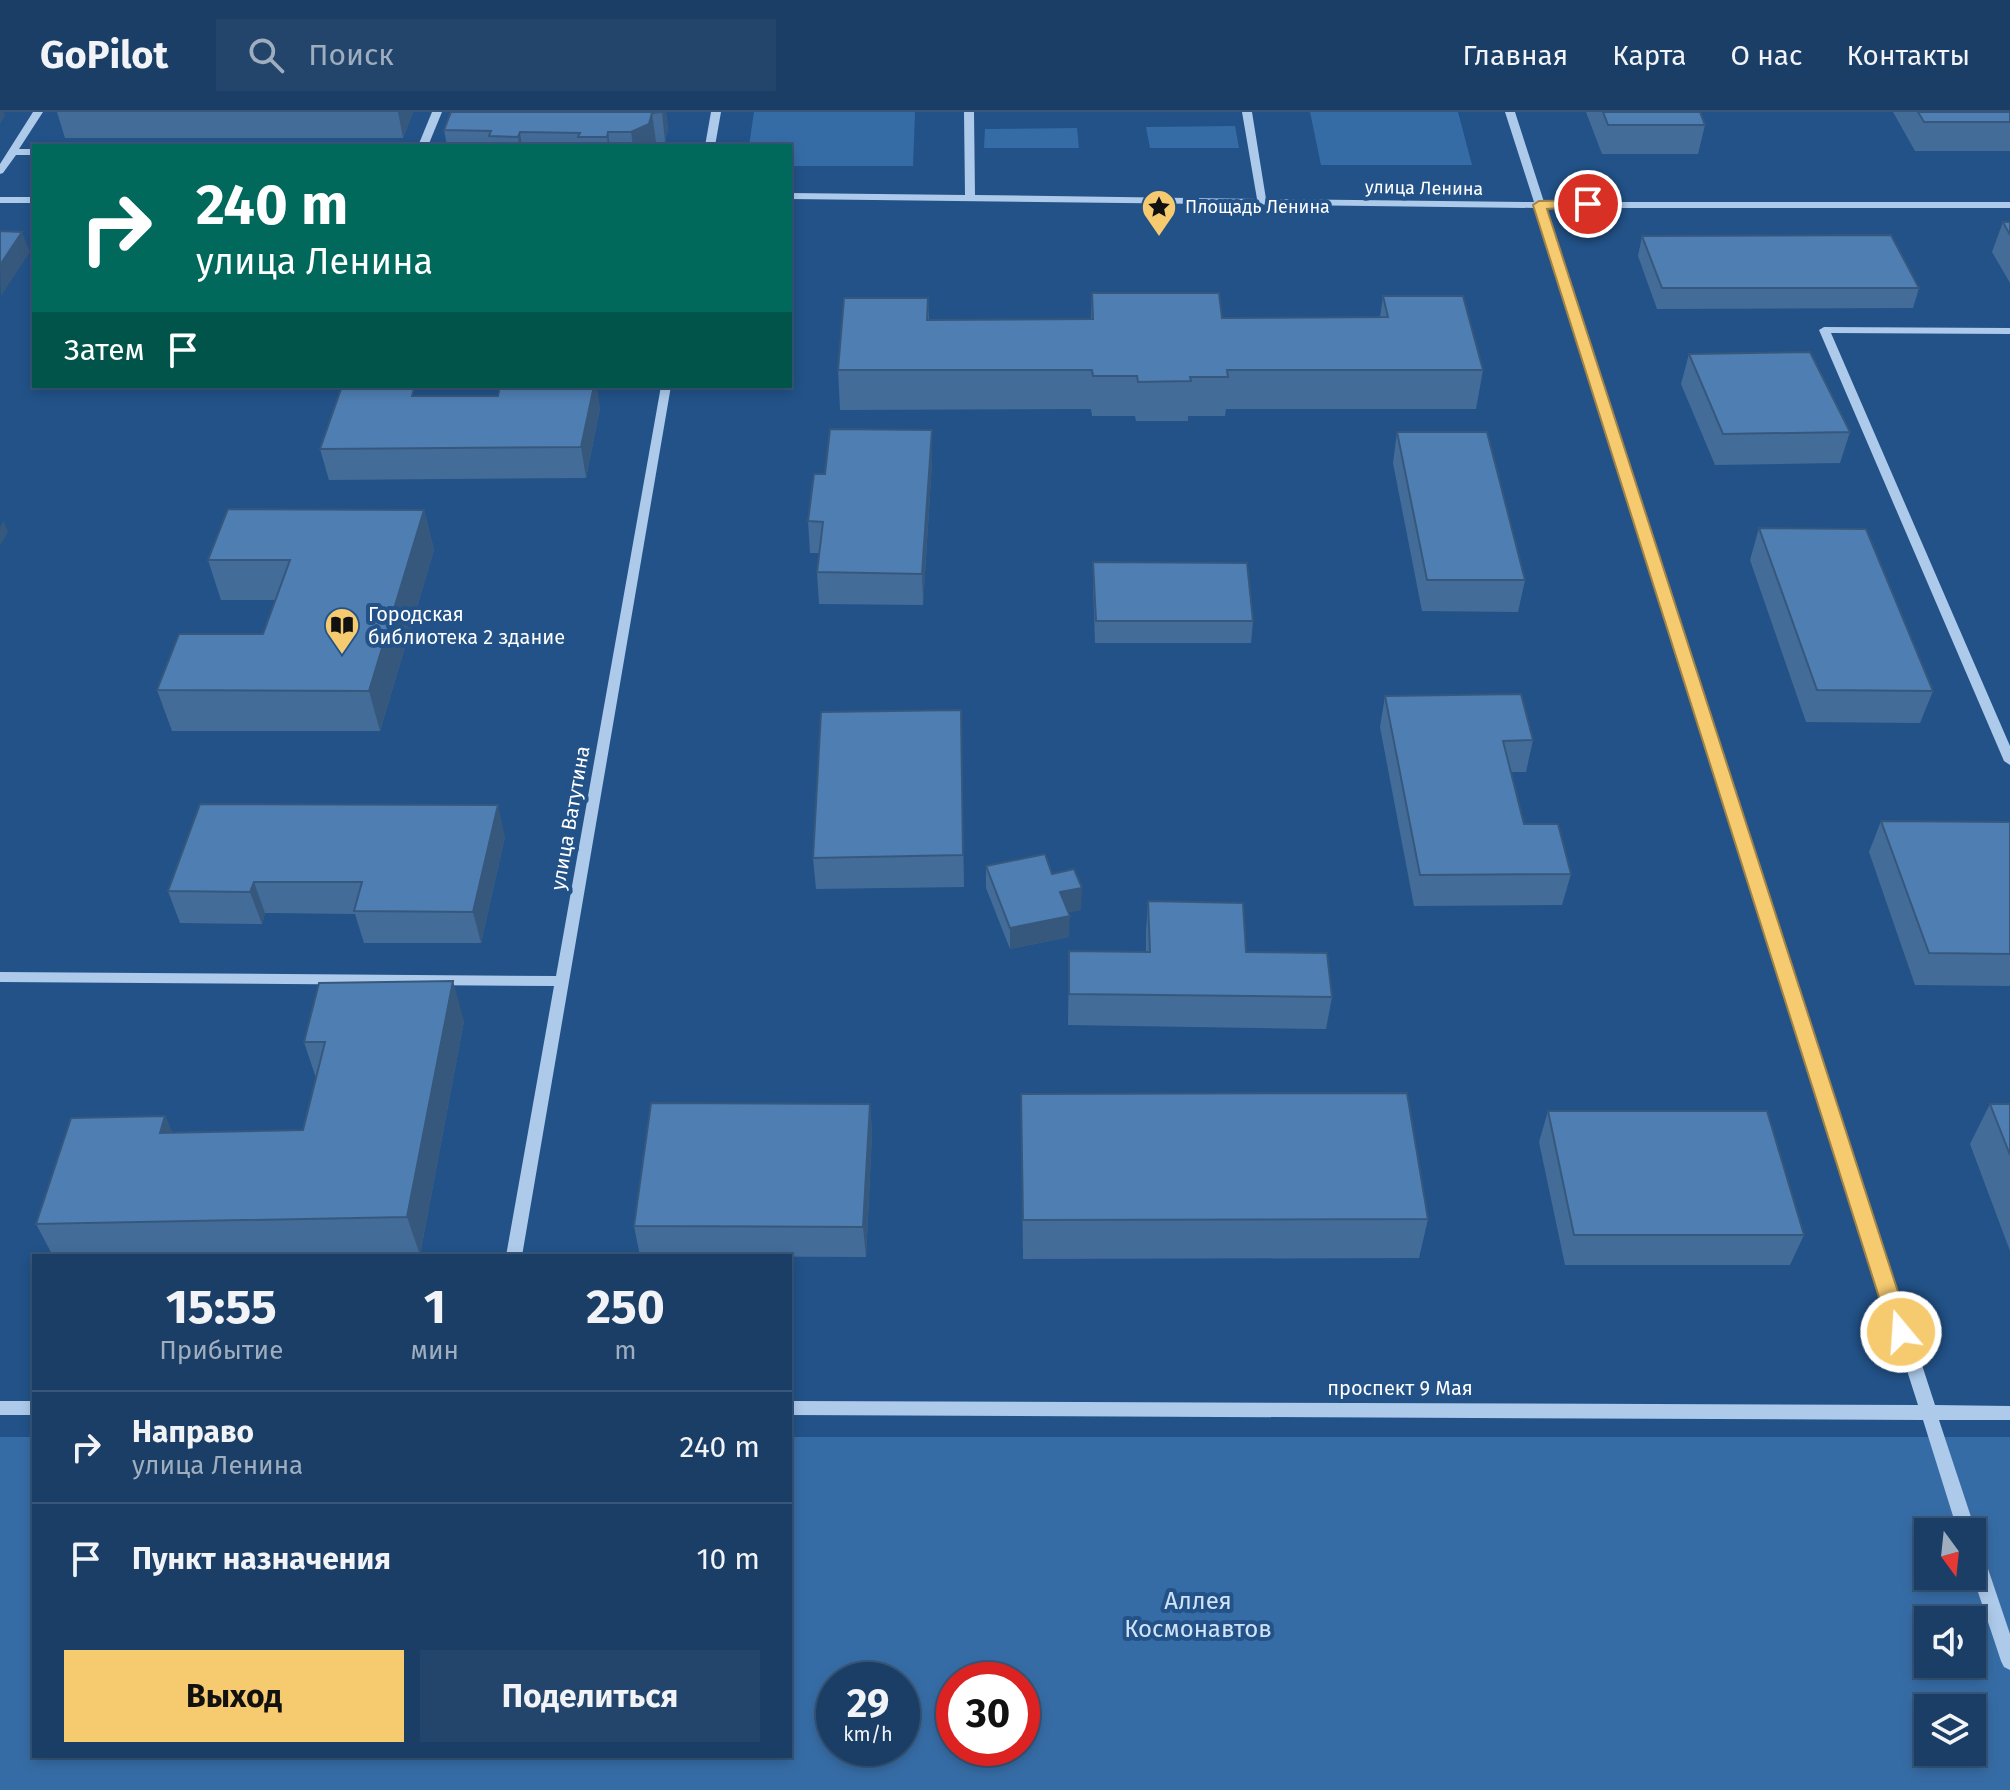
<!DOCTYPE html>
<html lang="ru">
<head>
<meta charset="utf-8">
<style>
  :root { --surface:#1a3e66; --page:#23456c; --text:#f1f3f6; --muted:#9faebf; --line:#38577a; --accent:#f6ca6f }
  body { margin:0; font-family:"Fira Sans",sans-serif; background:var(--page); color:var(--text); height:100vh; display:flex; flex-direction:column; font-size:30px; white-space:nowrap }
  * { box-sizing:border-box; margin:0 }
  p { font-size:26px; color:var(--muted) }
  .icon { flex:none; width:44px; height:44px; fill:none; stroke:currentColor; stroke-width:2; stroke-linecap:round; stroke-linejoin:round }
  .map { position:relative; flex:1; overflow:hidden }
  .panel { position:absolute; left:32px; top:1142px; width:760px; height:504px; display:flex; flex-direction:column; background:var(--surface); border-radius:0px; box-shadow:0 4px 12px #0003,0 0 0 2px var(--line) }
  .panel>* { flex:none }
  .hud { position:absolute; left:32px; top:32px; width:760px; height:244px; border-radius:0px; box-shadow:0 4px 12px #0003,0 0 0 2px var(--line); background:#00695c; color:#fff; overflow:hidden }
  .needle { width:52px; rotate:165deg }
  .fabs { position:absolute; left:1914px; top:1406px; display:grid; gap:16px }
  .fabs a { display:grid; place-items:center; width:72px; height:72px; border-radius:0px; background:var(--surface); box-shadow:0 4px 12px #0003,0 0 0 2px var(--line); font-size:40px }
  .speed { position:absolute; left:816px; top:1550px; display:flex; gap:16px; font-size:40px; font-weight:700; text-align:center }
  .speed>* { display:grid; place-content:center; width:104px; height:104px; border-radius:50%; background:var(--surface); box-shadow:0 4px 12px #0003,0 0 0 2px var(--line); line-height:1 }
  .speed small { font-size:20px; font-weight:400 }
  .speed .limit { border:12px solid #d22; background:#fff; color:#111 }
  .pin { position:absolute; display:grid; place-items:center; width:68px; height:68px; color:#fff; margin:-34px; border:4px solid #fff; border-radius:50%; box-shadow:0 2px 8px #0007 }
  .me { position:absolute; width:88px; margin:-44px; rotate:342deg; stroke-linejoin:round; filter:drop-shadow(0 0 6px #0008) }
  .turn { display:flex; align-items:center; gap:28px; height:168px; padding:0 32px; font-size:36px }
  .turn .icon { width:104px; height:104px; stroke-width:2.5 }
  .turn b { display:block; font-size:56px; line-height:68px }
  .then { display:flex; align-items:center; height:76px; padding:0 32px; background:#0003; gap:16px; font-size:30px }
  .eta { display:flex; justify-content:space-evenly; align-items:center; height:136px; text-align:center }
  .eta b { font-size:48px; font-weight:700; line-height:56px }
  .action { display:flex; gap:16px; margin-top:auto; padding:16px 32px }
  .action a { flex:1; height:92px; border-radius:0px; background:var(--accent); color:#111; font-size:32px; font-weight:700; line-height:92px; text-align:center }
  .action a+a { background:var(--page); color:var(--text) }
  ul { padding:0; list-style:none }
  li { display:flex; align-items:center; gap:24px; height:112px; padding:0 32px; border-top:2px solid var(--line) }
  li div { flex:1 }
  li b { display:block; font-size:30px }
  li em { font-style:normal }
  header { display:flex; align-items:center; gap:48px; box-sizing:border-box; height:112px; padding:0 40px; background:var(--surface); border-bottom:2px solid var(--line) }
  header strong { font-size:38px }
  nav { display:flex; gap:44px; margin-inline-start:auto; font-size:28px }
  .search { width:560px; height:72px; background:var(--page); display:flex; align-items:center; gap:20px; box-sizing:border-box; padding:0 28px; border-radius:0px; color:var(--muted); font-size:30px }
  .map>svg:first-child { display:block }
  .green { fill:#366ca5; fill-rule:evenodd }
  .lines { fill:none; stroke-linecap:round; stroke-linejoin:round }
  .minor { fill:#adcaea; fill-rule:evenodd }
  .wall { fill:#446c99 }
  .shaded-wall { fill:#37587d }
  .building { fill:#4f7eb2; stroke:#37587d; stroke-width:2 }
  .route { fill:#f6ca6f; stroke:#a08348; stroke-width:2 }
  .labels { text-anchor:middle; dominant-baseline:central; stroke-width:8; stroke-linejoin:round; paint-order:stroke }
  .far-street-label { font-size:18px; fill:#fff; stroke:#225288 }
  .far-poi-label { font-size:18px; fill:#fff; stroke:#225288; text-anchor:start }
  .poi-label { font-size:20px; fill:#fff; stroke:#225288; text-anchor:start }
  .street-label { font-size:20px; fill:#fff; stroke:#225288 }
  .near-park-label { font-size:24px; fill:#d1e4f7; stroke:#225288 }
</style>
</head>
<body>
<header>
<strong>GoPilot</strong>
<div class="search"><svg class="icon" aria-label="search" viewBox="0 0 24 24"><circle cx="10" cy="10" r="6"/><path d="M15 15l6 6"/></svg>Поиск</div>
<nav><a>Главная</a><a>Карта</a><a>О нас</a><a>Контакты</a></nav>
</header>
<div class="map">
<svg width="2010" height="1678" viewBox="0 0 2010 1678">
  <rect width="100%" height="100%" fill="#225288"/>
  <g class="green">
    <path d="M754,0H915L913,54H790V34H749Z"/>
    <path d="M1310,0H1458L1472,53H1321Z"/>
    <path d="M1235,14L1239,36H1150L1146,15Z"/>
    <path d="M1077,16L1079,36H984L985,17Z"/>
    <path d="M0,1325H34V1644H790V1325H2010V1678H0ZM1928,1420H1972V1464H1928ZM1928,1508H1972V1552H1928ZM834,1568H902V1636H834ZM954,1568H1022V1636H954ZM1928,1596H1972V1640H1928Z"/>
  </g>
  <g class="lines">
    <g class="minor">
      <path d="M33,0H43L19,37H34V43H16L3,61L0,62V52Z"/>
      <path d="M432,0H442L428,34H418Z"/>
      <path d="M711,0H721L715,34H705Z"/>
      <path d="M964,0H974L975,83L1257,87L1242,0H1252L1266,87L1534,90L1505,0H1515L1544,90H2010V96H1546L1935,1293L2010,1294V1308H1939L1976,1420L1973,1426L1972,1420H1958L1923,1308L790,1303V1289L1918,1293L1536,96L790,87V81L965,83Z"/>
      <rect x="0" y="85" width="34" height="6"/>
      <path d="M1824,215L2010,216V222L1831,221L2010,634V653L2004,649L1819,218Z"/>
      <path d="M661,274H671L522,1144H506L554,874L0,870V860L556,864Z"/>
      <rect x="0" y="1289" width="34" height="14"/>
      <path d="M1972,1428L1978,1430L1981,1436L2010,1522V1558L2004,1555L2001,1549L1972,1462Z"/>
    </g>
  </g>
  <g class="wall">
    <path d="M57,0H413L403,26H65Z"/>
    <path d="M666,0L668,17L665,30H656L655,34H447L444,18Z"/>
    <path d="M1586,0H1700L1705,13L1698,42H1602Z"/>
    <path d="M1893,0H2010V39H1915Z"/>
    <path d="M2003,110H2010V171L1992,140Z"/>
    <path d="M1642,124L1919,176L1913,196L1657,197L1638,144Z"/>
    <path d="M1092,181L1222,206L1380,205L1383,184L1483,258L1476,297H1226L1225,304H1188V309H1136L1135,304H1092L1091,297L840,298L838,258L928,186L929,208L1091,207Z"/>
    <path d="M1689,242L1850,320L1840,351L1715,353L1681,272Z"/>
    <path d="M416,284L600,296L586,366L329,368L320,337Z"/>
    <path d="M1397,320L1525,468L1518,500L1422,499L1393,351Z"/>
    <path d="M932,349L923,493L819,492L817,460L819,441H810L808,409L825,362Z"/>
    <path d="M424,398L434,438L380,619H172L157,578L263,522L276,488H221L208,448Z"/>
    <path d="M1759,416L1933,579L1920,611L1806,610L1750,448Z"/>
    <path d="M1093,450L1253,509L1251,531H1095L1093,472Z"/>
    <path d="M1385,584L1533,628L1526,660H1511L1524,712L1571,762L1562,793L1414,794L1380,615Z"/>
    <path d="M961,598L964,775L816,777L813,746Z"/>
    <path d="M1881,709L2010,710V874L1915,873L1869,740Z"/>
    <path d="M505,725L481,831H364L355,802L265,801L262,812L180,811L168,779Z"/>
    <path d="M986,754L1052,762L1081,798L1068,800L1069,825L1010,837L986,776Z"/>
    <path d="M1148,789L1332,885L1326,917L1068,913L1069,839L1146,840V820Z"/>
    <path d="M464,909L420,1143L53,1144L36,1112L165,1004L172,1020L303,1018L316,966L304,930Z"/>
    <path d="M1021,982L1428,1107L1419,1146L1023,1147Z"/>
    <path d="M870,992L872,1023L866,1145L640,1144L634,1114Z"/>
    <path d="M1990,992H2010V1139L1970,1032Z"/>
    <path d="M1548,999L1804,1123L1790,1153H1565L1539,1030Z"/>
  </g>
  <g class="shaded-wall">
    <path d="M0,0H4L5,4L0,12Z"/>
    <path d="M398,0H413L403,26Z"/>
    <path d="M662,0H666L668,17L665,30Z"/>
    <path d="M652,1L656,30L655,34H633L631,20Z"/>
    <path d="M520,20L522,34H519L518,25Z"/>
    <path d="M608,20L610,34H608L607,25Z"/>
    <path d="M22,120L30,140L1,184L0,153Z"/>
    <path d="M594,274H597L600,296L586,366L581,335Z"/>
    <path d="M932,318V349L923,493L922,462Z"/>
    <path d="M424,398L434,438L380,619L369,579Z"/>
    <path d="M4,409L8,420L0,434V415Z"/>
    <path d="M498,693L505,725L481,831L473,800Z"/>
    <path d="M254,770L265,801L262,812L250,780Z"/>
    <path d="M1082,776L1081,798L1059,802L1060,780Z"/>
    <path d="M1070,804L1069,825L1010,837V816Z"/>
    <path d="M453,869L464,909L420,1143L407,1105Z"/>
    <path d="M870,992L872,1023L866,1145L863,1115Z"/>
    <path d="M165,1004L182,1043L160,1021Z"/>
  </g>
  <g class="building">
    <path d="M451,0H662L652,1L649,12L631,20H608L607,25H578L580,21L520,20L518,25L489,24L491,19L444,18Z"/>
    <path d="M1603,0H1700L1705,13H1608Z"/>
    <path d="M1918,0H2010V10H1924Z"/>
    <path d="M2003,110H2010V123Z"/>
    <path d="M0,119L22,120L0,153Z"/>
    <path d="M1891,123L1919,176H1662L1642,124Z"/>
    <path d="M1092,181H1219L1222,206L1388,205L1383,184H1463L1483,258H1227L1228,265H1190L1191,269L1138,270L1137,264H1093L1092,258H838L844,186H928L927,208L1093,207Z"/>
    <path d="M1810,240L1850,320L1723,322L1689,242Z"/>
    <path d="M500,274H594L581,335L320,337L341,277H414L412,284H498Z"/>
    <path d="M830,317L932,318L922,462L817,460L823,410L808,409L814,362H825Z"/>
    <path d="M1397,320H1487L1525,468H1427Z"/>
    <path d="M228,397L424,398L369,579L157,578L179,522H263L290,448H208Z"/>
    <path d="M1759,416L1866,417L1933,579L1817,578Z"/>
    <path d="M1093,450L1247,451L1253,509H1096Z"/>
    <path d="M1521,582L1533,628L1503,629L1524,712H1558L1571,762L1420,763L1385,584Z"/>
    <path d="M961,598L963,743L813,746L821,600Z"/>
    <path d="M200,692L498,693L473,800L354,799L362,770H254L250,780L168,779Z"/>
    <path d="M1881,709L2010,710V842L1929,841Z"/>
    <path d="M1045,742L1052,762L1074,757L1082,776L1060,780L1070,804L1010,816L986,754Z"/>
    <path d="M1148,789L1243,791L1246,840L1327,841L1332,885L1069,882V839L1150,840Z"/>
    <path d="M453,869L407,1105L36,1112L71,1006L165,1004L160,1021L303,1018L325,930H304L319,871Z"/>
    <path d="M1407,981L1428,1107L1023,1108L1021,982Z"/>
    <path d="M651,991L870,992L863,1115L634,1114Z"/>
    <path d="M1990,992H2010V1043Z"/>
    <path d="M1548,999H1767L1804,1123H1574Z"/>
  </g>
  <path class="route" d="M1588,88L1594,92L1592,94L1547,97L1911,1220L1908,1226H1893L1890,1220L1533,93L1539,89Z"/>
  <defs>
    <g id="sight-pin" transform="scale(1.8)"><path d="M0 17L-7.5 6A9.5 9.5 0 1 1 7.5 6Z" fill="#f6ca6f" stroke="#225288"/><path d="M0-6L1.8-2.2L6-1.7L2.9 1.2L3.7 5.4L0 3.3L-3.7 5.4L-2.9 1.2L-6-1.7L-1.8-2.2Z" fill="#111"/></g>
    <g id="library-pin" transform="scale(1.8)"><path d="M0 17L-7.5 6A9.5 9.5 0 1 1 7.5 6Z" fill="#f6ca6f" stroke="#225288"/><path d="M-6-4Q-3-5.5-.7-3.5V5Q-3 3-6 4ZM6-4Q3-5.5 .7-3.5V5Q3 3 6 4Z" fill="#111"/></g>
  </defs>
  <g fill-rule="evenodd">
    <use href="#sight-pin" x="1159" y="95"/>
    <use href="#library-pin" x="342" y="513"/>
  </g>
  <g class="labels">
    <g class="far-street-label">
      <text transform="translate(1424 76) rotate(1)">улица Ленина</text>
    </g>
    <g class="far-poi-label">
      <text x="1185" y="95">Площадь Ленина</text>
    </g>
    <g class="poi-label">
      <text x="368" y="502">Городская<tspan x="368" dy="23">библиотека 2 здание</tspan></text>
    </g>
    <g class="street-label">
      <text transform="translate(570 706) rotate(-80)">улица Ватутина</text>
      <text x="1400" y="1276">проспект 9 Мая</text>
    </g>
    <g class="near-park-label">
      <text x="1198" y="1489">Аллея<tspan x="1198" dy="28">Космонавтов</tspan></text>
    </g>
  </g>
</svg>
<div class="fabs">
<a><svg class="needle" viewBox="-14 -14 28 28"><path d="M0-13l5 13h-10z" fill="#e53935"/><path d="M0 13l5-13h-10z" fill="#9faebf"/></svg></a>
<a><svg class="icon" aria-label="sound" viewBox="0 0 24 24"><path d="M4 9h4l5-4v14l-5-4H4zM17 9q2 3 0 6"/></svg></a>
<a><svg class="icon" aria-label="layers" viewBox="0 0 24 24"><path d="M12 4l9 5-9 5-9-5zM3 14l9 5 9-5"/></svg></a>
</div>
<div class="speed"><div>29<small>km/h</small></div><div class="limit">30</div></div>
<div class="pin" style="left:1588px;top:92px;background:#d93025"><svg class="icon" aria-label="arrive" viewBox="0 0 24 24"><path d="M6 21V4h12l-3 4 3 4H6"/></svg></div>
<svg class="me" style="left:1901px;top:1220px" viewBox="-20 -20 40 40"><circle r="17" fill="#f6ca6f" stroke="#fff" stroke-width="3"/><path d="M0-11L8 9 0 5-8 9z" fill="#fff"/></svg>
<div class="hud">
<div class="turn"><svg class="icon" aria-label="right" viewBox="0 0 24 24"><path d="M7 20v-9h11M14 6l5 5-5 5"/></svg><div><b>240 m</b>улица Ленина</div></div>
<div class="then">Затем<svg class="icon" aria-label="arrive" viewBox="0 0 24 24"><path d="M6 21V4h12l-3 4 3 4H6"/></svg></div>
</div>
<section class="panel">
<div class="eta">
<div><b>15:55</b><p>Прибытие</p></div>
<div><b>1</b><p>мин</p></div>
<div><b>250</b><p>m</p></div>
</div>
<ul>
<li><svg class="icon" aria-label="right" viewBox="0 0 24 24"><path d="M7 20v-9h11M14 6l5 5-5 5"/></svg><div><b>Направо</b><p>улица Ленина</p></div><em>240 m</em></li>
<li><svg class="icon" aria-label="arrive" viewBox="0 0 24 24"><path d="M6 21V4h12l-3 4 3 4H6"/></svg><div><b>Пункт назначения</b></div><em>10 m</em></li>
</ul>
<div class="action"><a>Выход</a><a>Поделиться</a></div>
</section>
</div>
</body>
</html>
